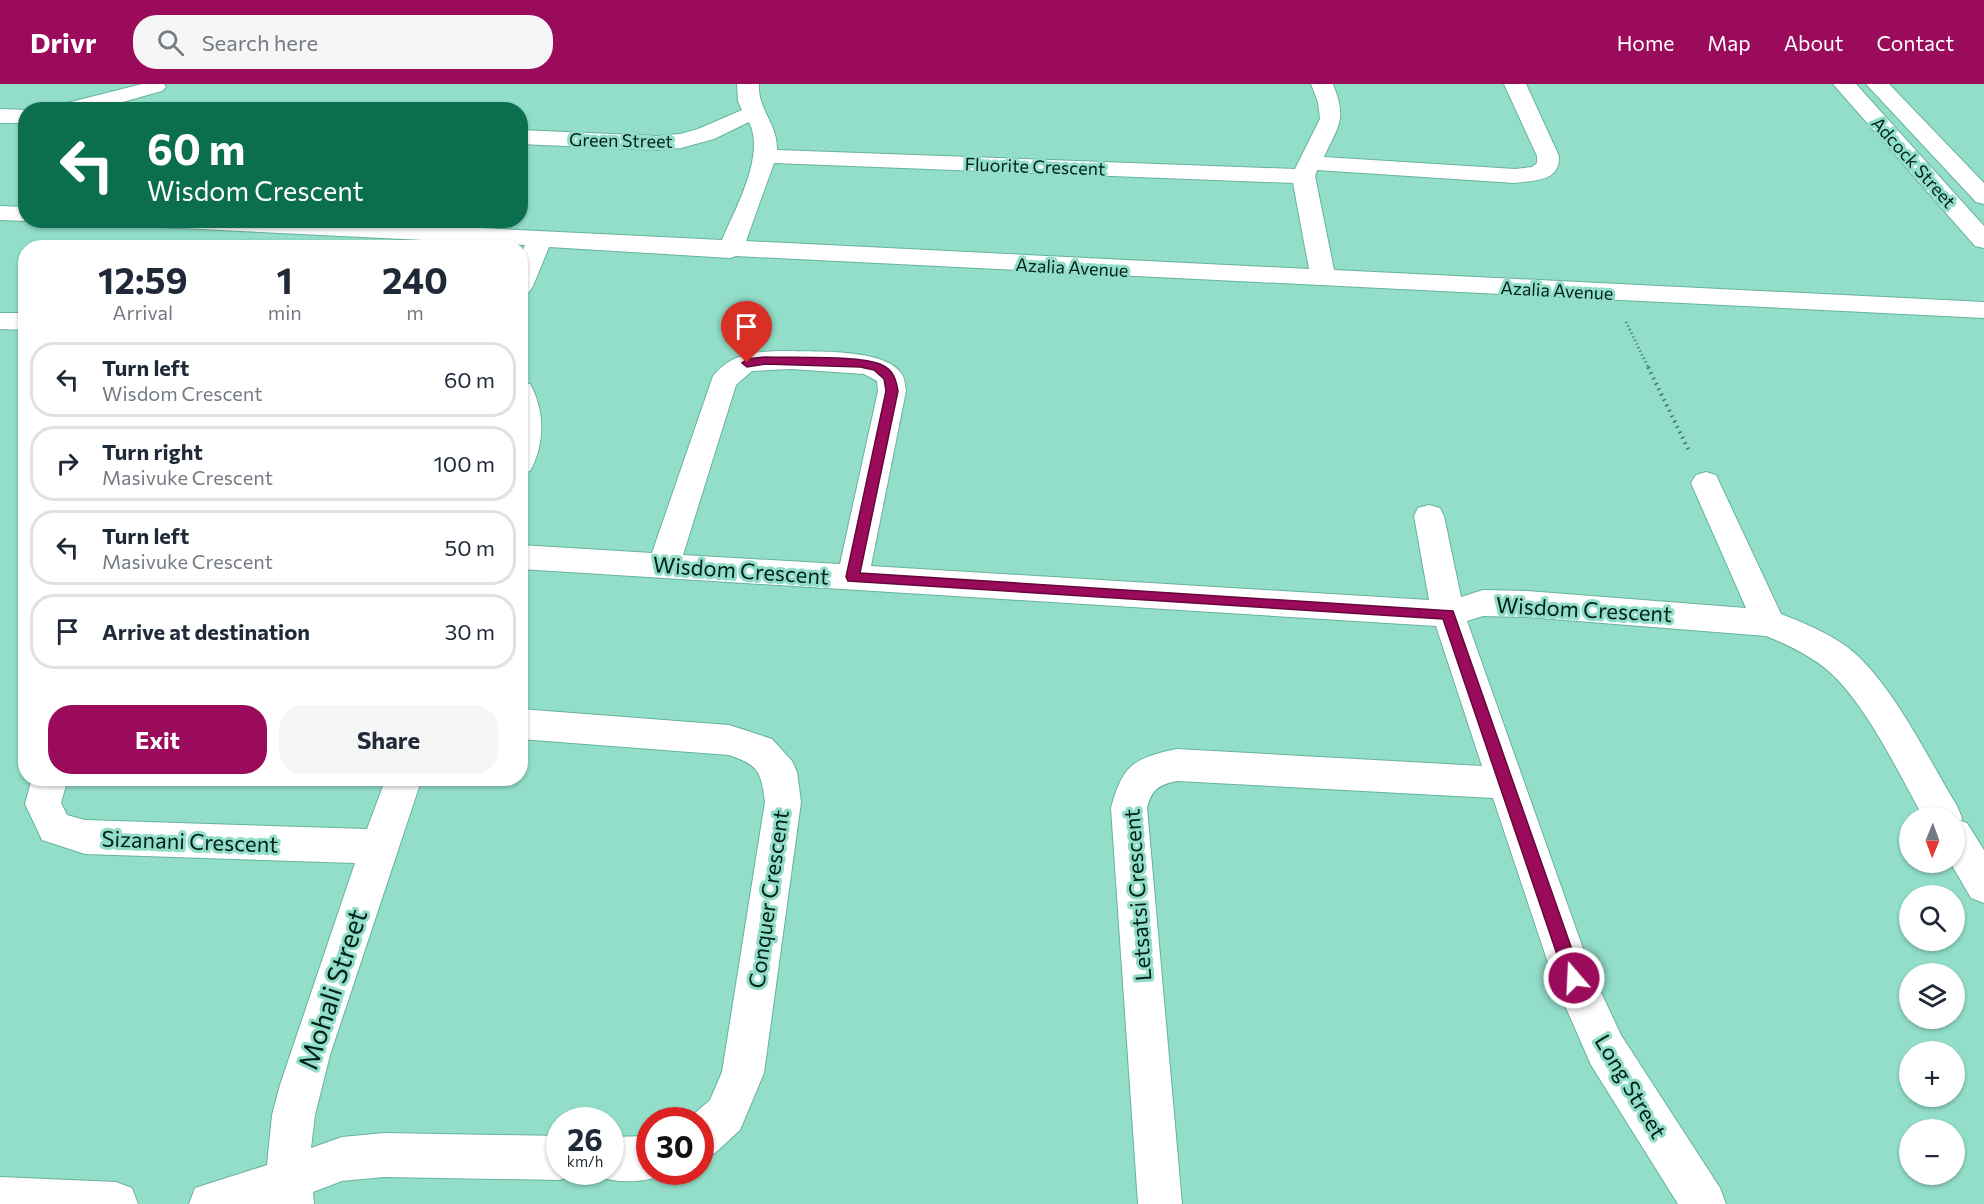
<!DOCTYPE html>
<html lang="en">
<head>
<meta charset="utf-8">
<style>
  :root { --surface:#fff; --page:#f6f6f7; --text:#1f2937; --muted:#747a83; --line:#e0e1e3; --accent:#9b0b5b }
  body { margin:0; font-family:Commissioner,sans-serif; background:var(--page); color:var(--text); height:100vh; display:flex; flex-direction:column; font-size:22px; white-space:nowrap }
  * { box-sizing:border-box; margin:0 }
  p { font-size:20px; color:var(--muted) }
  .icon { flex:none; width:33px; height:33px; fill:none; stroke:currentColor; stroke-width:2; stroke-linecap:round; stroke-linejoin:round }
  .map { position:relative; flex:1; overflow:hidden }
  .drawer { position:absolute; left:18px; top:156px; width:510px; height:546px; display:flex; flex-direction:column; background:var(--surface); border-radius:24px; box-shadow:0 2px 4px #0004 }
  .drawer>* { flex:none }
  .top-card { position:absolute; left:18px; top:18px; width:510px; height:126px; border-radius:24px; box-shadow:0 2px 4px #0004; background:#0b6e4f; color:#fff; overflow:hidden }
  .needle { width:39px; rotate:181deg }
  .tools { position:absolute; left:1899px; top:723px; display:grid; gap:12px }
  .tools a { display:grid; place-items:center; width:66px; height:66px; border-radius:50%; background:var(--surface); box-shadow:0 2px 4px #0004; font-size:30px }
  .speed { position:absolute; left:546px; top:1023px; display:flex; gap:12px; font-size:30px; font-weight:700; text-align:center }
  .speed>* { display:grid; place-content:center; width:78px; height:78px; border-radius:50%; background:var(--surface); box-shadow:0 2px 4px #0004; line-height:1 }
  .speed small { font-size:15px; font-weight:400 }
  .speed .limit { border:9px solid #d22; background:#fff; color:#111 }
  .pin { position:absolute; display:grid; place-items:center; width:51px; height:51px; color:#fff; margin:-62px -26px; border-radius:50% 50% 50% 0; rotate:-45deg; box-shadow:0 0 6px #0007 }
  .pin .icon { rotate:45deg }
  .me { position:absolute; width:66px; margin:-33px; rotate:341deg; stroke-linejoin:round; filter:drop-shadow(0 0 4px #0008) }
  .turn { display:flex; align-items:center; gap:21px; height:126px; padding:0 30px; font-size:27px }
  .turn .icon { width:78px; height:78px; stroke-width:2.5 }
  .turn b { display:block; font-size:42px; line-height:51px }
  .eta { display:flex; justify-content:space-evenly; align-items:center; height:102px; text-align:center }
  .eta b { font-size:36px; font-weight:700; line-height:42px }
  .action { display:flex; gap:12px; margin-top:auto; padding:12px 30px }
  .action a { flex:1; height:69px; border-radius:24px; background:var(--accent); color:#fff; font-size:24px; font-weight:700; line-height:69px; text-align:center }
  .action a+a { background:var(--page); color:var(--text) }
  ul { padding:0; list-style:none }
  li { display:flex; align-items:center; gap:18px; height:75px; margin:0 12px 9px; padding:0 18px; border:3px solid var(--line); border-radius:24px }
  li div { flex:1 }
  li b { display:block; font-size:22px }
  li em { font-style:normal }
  header { display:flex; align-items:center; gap:36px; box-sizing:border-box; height:84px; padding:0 30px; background:var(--accent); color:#fff }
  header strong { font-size:28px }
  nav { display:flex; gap:33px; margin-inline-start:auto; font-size:21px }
  .search { width:420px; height:54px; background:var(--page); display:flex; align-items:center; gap:15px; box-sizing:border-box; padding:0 21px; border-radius:24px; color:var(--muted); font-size:22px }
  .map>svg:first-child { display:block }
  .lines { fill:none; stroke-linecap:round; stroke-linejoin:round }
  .minor-casing { stroke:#67b29e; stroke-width:2 }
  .major-casing { stroke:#67b29e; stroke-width:2 }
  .path-far1 { stroke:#437769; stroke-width:3; stroke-dasharray:1 3; stroke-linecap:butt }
  .path { stroke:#437769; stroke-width:4; stroke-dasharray:1.5 4.5; stroke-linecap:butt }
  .minor { fill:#fff; fill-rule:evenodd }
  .major { fill:#fff; fill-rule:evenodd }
  .route { fill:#9b0b5b; stroke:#65073b; stroke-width:1.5 }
  .labels { text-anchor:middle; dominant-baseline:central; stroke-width:6; stroke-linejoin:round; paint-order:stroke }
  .far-street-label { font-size:18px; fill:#01211a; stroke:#92dec9 }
  .street-label { font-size:22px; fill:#01211a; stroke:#92dec9 }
  .near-street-label { font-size:27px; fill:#01211a; stroke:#92dec9 }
</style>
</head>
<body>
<header>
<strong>Drivr</strong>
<div class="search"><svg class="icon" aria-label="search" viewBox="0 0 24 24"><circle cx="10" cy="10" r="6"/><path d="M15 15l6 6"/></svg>Search here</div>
<nav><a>Home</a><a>Map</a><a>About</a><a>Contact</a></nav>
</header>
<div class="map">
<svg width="1984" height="1120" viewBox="0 0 1984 1120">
  <rect width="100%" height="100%" fill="#92dec9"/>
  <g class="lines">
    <g class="minor-casing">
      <g id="minor">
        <path d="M142,0H164L166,3L162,7L94,26H57L59,21Z"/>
        <path d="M737,0H759C757,25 778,40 777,66L1295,85L1320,35L1318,18L1311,0H1333C1347,36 1339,40 1324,73L1515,85L1532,83L1537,79V72L1504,0H1526L1559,72C1560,98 1535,96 1515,99L1317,86L1315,92L1334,186L1984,218V234L736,172L730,174L549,163L533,202L529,208L520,210V171L525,161L160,143L152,141L148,136H318L722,156C735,125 766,71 749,38L714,55L681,64L657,66L520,60V46L657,52L680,50L698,45L742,26L738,17ZM774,79L1293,99L1309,185L746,157Z"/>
        <path d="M0,25L26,26V39H0Z"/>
        <path d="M0,122L26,123V136H29L26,137L0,136Z"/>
        <path d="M0,229H26V246L0,245Z"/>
        <path d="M791,267C819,268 884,265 901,289C905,294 905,301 906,307L871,482L1429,516L1414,432L1418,424L1429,421L1440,424L1444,432L1461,513L1483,506L1527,507L1746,524L1691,399L1696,391L1706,388L1716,391L1781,530C1809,541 1839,553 1861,575C1900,615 1928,674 1957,722L1962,734L1961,737L1967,739L1984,766V819L1971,814L1950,778H1954V734H1924C1897,687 1874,635 1837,595C1818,575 1791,562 1766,552L1527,533L1483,532L1467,537L1591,887L1621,951L1720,1104L1726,1120H1678L1591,981L1553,894L1493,714L1177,697C1158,701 1152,705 1147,724L1182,1120H1138L1111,724C1123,680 1134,674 1177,665L1482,682L1436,542L520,485V461L652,469L713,292C733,267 761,267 791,267ZM791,285L864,290L877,297L878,307L840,480L683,471L736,301L752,287Z"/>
        <path d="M520,298L530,300C545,326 545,361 530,387L520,390Z"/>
        <path d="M520,625L729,641L760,651L772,655L792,677L797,688L801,718L764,989L740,1046L715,1069L700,1076V1036H687L710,1016L722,988L765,718C761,688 759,681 729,671L520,655Z"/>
        <path d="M32,694H68L61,719L67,731L85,736L367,745L386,694H422L330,971L315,1031L311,1064L342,1053L384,1049L560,1052V1088H576V1090L560,1096L384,1093L342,1097L313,1108L314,1120H189L195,1104L267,1081L272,1031L280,1001L355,779L85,770L42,756L25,720Z"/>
        <path d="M650,1052V1088H666V1090C643,1099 617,1100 594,1091L593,1088H610V1053Z"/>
        <path d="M0,1093L116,1098L132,1104L138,1120H0Z"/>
      </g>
    </g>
    <g class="major-casing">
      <g id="major">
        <path d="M1833,0H1856L1984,142V164L1975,162Z"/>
        <path d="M1866,0H1889L1984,99V120L1976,118Z"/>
      </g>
    </g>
    <path class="path-far1" d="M1626,238L1649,285"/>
    <path class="path" d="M1648,283L1690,369"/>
    <use href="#minor" class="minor"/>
    <use href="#major" class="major"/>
  </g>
  <path class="route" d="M765,273C791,274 862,271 882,281C893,286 896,295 898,307L860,489L1453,527L1582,894L1579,899L1574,902L1568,899L1565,894L1443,535L848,497L846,493L886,307L884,295L874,286L860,283L765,280L747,283L742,279L747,275Z"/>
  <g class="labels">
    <g class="far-street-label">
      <text transform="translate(621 56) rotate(1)">Green Street</text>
      <text transform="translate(1914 78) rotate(48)">Adcock Street</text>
      <text transform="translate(1035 82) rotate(2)">Fluorite Crescent</text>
      <text transform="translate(1072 183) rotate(3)">Azalia Avenue</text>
      <text transform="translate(1557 206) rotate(3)">Azalia Avenue</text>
    </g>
    <g class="street-label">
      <text transform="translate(741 486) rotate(4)">Wisdom Crescent</text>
      <text transform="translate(1584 525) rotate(3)">Wisdom Crescent</text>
      <text transform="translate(190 757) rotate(2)">Sizanani Crescent</text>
      <text transform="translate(1137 811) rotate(-94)">Letsatsi Crescent</text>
      <text transform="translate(768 815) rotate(-82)">Conquer Crescent</text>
      <text transform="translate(1631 1002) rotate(59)">Long Street</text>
    </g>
    <g class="near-street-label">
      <text transform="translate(332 905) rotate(-72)">Mohali Street</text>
    </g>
  </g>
</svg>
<div class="tools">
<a><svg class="needle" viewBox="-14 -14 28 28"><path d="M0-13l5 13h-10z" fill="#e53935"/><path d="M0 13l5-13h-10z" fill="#747a83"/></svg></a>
<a><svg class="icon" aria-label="search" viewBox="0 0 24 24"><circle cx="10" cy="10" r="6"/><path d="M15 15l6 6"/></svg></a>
<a><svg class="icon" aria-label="layers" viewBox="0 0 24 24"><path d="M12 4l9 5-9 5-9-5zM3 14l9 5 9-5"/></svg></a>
<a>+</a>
<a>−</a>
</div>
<div class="speed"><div>26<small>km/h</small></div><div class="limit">30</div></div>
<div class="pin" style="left:747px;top:279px;background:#d93025"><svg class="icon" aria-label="arrive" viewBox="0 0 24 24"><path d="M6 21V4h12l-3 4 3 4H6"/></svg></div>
<svg class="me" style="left:1574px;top:894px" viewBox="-20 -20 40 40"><circle r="17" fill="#9b0b5b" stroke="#fff" stroke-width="3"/><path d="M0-11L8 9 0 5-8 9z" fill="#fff"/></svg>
<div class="top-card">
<div class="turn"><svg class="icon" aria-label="left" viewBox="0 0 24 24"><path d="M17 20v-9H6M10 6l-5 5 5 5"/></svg><div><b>60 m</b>Wisdom Crescent</div></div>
</div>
<section class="drawer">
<div class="eta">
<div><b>12:59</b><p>Arrival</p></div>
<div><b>1</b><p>min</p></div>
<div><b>240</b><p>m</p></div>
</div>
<ul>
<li><svg class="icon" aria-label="left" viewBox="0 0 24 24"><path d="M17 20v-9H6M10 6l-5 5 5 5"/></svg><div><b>Turn left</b><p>Wisdom Crescent</p></div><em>60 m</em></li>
<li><svg class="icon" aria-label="right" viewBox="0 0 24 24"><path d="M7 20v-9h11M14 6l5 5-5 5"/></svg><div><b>Turn right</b><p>Masivuke Crescent</p></div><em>100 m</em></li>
<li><svg class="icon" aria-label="left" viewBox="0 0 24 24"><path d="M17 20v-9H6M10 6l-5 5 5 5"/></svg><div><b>Turn left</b><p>Masivuke Crescent</p></div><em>50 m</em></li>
<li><svg class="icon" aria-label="arrive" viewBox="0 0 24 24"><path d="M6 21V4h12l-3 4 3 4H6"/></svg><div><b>Arrive at destination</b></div><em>30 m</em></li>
</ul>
<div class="action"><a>Exit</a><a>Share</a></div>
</section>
</div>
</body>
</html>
